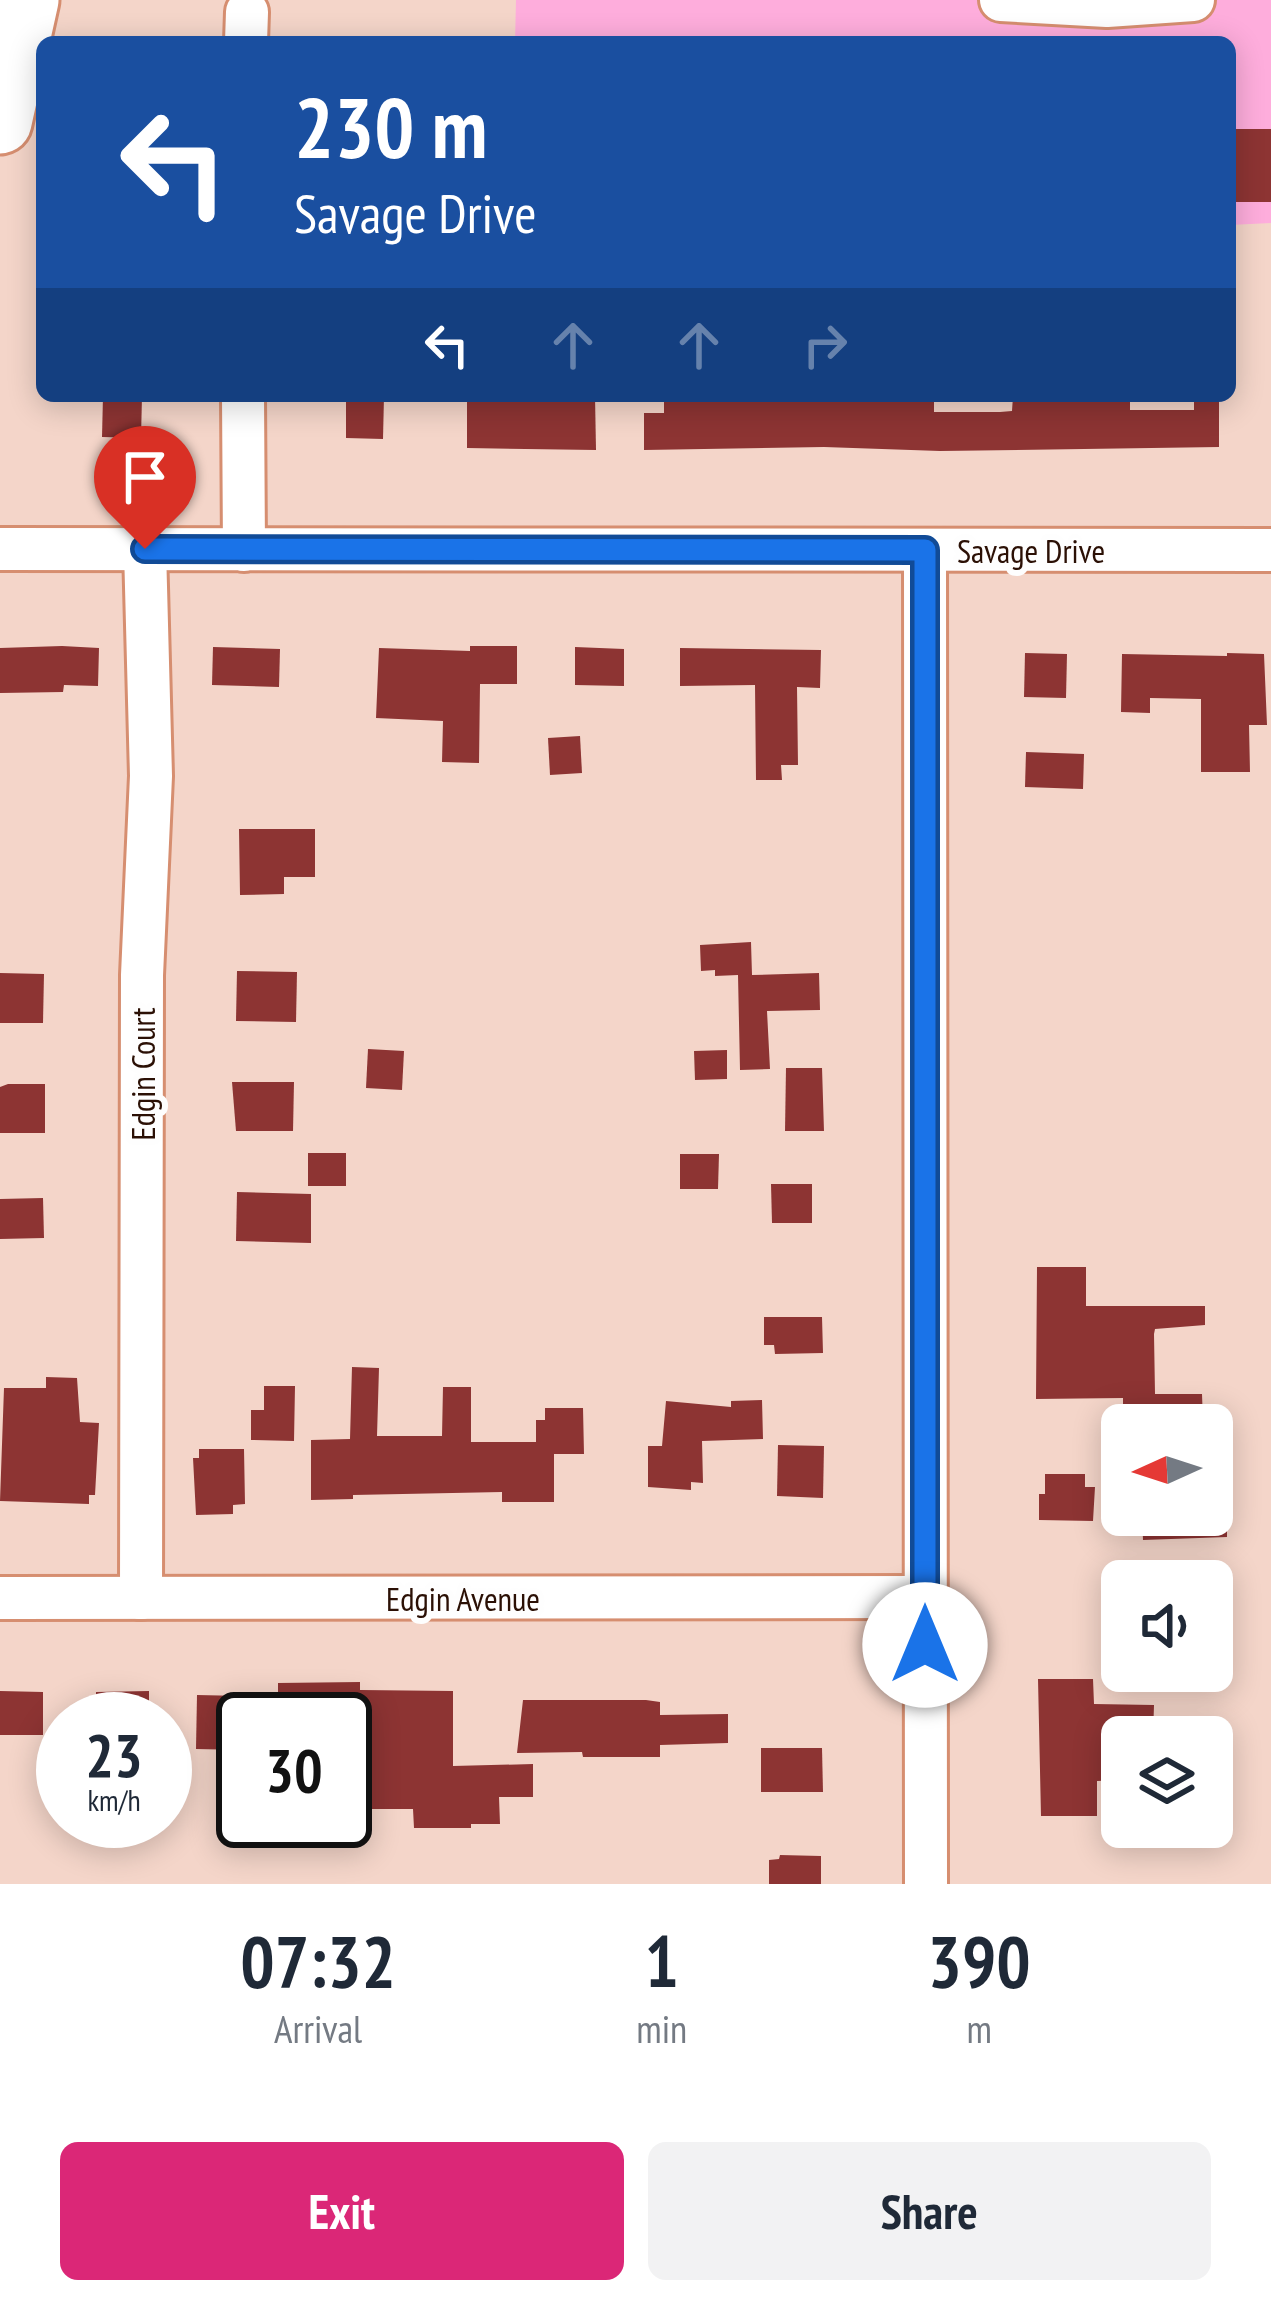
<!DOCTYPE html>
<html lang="en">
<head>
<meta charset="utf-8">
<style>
  :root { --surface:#fff; --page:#f2f2f3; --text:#1f2937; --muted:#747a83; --accent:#db2777 }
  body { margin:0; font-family:"PT Sans Narrow",sans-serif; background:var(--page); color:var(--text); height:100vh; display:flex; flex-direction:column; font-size:45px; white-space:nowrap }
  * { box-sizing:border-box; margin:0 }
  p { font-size:39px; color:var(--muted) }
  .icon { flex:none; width:66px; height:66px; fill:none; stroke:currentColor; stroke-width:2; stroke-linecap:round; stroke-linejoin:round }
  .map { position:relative; height:1884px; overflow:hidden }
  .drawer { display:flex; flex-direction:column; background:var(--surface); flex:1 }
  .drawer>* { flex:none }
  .hud { position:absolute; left:36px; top:36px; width:1200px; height:366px; border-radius:18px; box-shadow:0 6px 30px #0003; background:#1a4fa0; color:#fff; overflow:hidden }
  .needle { width:78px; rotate:267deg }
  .tools { position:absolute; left:1101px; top:1404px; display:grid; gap:24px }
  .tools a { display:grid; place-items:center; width:132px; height:132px; border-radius:18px; background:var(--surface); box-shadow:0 6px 30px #0003; font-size:60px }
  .speed { position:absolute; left:36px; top:1692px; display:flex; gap:24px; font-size:60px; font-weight:700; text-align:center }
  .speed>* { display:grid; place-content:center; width:156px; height:156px; border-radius:50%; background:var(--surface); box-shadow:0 6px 30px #0003; line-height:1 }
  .speed small { font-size:30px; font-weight:400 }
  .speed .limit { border:6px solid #111; border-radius:18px; background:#fff; color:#111 }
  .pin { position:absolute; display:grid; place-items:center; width:102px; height:102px; color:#fff; margin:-123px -51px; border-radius:50% 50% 50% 0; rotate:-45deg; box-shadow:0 0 12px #0007 }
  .pin .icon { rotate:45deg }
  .me { position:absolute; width:132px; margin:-66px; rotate:0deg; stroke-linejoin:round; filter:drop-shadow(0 0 9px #0008) }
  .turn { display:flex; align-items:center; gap:42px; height:252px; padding:0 60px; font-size:54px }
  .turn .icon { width:156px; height:156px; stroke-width:2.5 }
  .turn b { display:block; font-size:84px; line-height:102px }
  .lanes { display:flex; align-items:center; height:114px; padding:0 60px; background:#0003; justify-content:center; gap:60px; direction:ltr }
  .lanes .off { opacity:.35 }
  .eta { display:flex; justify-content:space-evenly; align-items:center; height:204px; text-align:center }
  .eta b { font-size:72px; font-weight:700; line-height:84px }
  .cta { display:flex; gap:24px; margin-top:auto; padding:24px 60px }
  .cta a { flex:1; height:138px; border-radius:18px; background:var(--accent); color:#fff; font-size:48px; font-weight:700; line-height:138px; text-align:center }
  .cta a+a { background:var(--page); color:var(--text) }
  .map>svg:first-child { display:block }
  .green { fill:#feaddc }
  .building { fill:#8d3433 }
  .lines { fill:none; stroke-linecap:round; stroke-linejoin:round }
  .minor-casing { stroke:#d68e70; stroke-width:48 }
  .highway-casing { stroke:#d68e70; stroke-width:69 }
  .minor { stroke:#fff; stroke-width:42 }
  .highway { stroke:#fff; stroke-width:63 }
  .route-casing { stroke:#114b97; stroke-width:30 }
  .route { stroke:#1a73e8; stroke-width:21 }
  .labels { text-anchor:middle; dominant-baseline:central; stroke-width:12; stroke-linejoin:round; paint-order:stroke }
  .street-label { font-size:33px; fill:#2b1005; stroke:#fefefe }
</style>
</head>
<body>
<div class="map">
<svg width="1271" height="1884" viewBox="0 0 1271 1884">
  <rect width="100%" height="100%" fill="#f4d5c9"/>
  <path class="green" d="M516,0H1271V223L1230,225V42H515Z"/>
  <g class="building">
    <rect x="1230" y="129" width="41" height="73"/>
    <path d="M103,396H142L141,438L102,437Z"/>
    <path d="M346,396H384L383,439L346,438Z"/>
    <path d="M467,396H595L596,450L467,448Z"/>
    <path d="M731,396H934V412H1000L1012,411L1013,396H1130V410H1194V396H1219V447L940,451L824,447L644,450V413H664V402L731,401Z"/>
    <path d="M62,646L99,648L98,686L64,685L63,692L0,693V648Z"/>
    <path d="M470,646H517V684H480L479,763L442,762L443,721L376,718L379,648L470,651Z"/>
    <path d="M213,647L280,649L279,687L212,685Z"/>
    <path d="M575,647L624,649V686L575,685Z"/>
    <path d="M680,648L821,650L820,688L797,687L798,765H781L782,780H756L755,685L680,686Z"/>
    <path d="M1025,653L1067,654L1066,698L1024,697Z"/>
    <path d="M1227,653L1264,654L1267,725H1249L1250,772H1201V699L1150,698V713L1121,712L1122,654L1227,656Z"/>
    <path d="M580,736L582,773L550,775L548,738Z"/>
    <path d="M1026,752L1084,754L1083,789L1025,787Z"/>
    <path d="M239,829H315V877H284V894L240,895Z"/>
    <path d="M751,942L752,975L819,973L820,1010L767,1011L770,1069L740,1070L738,975L715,976V970L701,971L700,945Z"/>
    <path d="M237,971L297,972L296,1022L236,1021Z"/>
    <path d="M0,973L44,974L43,1023H0Z"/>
    <path d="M368,1049L404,1051L402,1090L366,1088Z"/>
    <path d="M727,1050V1079L695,1080L694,1051Z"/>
    <path d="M786,1068H822L824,1131H785Z"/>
    <path d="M232,1082H294L293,1131H236Z"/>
    <path d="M8,1084H45V1133H0V1087Z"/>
    <rect x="308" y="1153" width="38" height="33"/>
    <path d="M680,1154H719L718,1189H680Z"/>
    <path d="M771,1184H812V1223H772Z"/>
    <path d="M237,1192L311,1194V1243L236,1241Z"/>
    <path d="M43,1198L44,1238L0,1239V1199Z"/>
    <path d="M1037,1267H1086V1306H1205V1325L1155,1329L1154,1334L1155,1394H1202L1203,1422H1123V1398L1036,1399Z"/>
    <path d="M764,1317H822L823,1353L775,1354L774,1345H764Z"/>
    <path d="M352,1367L379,1368L377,1436H442L443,1387H471V1442H536V1420H545V1408H583L584,1454H554V1502H502V1492L353,1495V1499L311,1500V1440L350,1439Z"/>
    <path d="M46,1377L77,1378L80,1422L99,1423L95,1495H89V1504L0,1501L4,1388H46Z"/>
    <path d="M264,1386H295L294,1441L251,1440V1410H264Z"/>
    <path d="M762,1400L763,1439L702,1441L703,1483L691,1482V1490L648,1487V1446H662L666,1401L731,1407V1401Z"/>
    <path d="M778,1445L824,1446L823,1498L777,1496Z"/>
    <path d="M199,1449H244L245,1504L233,1505V1514L196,1515L193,1458H199Z"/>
    <path d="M1045,1474H1085V1487H1095L1093,1521L1039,1520V1494H1045Z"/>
    <path d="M1142,1515H1227V1537L1143,1540Z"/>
    <path d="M1038,1679H1093L1094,1704L1154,1705L1153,1737H1122V1780L1097,1781V1816H1041Z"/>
    <path d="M360,1682V1690L453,1691V1766L533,1764V1797H499L500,1824H471V1828H414L413,1809H345V1719H278V1683Z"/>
    <path d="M0,1691L43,1692V1735H0Z"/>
    <path d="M149,1691V1719H96V1692Z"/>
    <path d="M197,1695L243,1696V1750L196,1749Z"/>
    <path d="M523,1700H646L660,1702V1715L728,1714V1743L660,1745V1757H583L582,1752L517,1753Z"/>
    <path d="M761,1748H822L823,1792H761Z"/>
    <path d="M780,1855L821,1856V1884H769V1860L779,1859Z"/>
  </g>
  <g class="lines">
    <g class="minor-casing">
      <g id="minor">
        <path d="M1001,0L1107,6L1193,0"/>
        <path d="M246,42L247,12"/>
        <path d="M243,396L244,550"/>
        <path d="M0,549L1271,550"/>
        <path d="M925,550L926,1884"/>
        <path d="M0,1598L925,1597"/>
        <path d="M141,1598L142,975L151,776L145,549"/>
      </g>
    </g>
    <g class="highway-casing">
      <path id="highway" d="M0,122L27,0"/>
    </g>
    <use href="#minor" class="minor"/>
    <use href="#highway" class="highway"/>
  </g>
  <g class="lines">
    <g class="route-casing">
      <path id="route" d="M145,549L925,550V1645"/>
    </g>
    <use href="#route" class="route"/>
  </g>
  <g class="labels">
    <g class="street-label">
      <text x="1031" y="550">Savage Drive</text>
      <text transform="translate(142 1074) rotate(-90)">Edgin Court</text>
      <text x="463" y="1598">Edgin Avenue</text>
    </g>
  </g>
</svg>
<div class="tools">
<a><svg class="needle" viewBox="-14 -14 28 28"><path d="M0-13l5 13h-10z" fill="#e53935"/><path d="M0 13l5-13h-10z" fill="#747a83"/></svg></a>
<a><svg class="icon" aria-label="sound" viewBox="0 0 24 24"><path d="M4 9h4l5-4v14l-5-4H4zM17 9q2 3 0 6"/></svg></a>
<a><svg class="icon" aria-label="layers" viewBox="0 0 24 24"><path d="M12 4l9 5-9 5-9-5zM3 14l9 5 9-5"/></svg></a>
</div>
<div class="speed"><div>23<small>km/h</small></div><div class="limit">30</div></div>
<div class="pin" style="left:145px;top:549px;background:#d93025"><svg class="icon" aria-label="arrive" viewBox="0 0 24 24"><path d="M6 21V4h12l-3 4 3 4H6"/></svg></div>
<svg class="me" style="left:925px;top:1645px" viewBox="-20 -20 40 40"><circle r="19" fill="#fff"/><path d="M0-13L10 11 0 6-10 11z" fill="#1a73e8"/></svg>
<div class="hud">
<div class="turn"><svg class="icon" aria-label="left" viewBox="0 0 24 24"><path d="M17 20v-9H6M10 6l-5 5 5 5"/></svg><div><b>230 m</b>Savage Drive</div></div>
<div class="lanes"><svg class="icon" aria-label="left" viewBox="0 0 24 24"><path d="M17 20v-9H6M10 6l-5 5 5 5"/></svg><svg class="icon off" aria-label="ahead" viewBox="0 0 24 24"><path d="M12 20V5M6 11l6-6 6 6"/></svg><svg class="icon off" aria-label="ahead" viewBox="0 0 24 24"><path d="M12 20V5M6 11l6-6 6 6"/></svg><svg class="icon off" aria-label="right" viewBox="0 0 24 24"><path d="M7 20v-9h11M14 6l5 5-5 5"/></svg></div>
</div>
</div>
<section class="drawer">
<div class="eta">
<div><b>07:32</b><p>Arrival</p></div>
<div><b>1</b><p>min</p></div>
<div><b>390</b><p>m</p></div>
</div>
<div class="cta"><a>Exit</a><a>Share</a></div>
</section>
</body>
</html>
